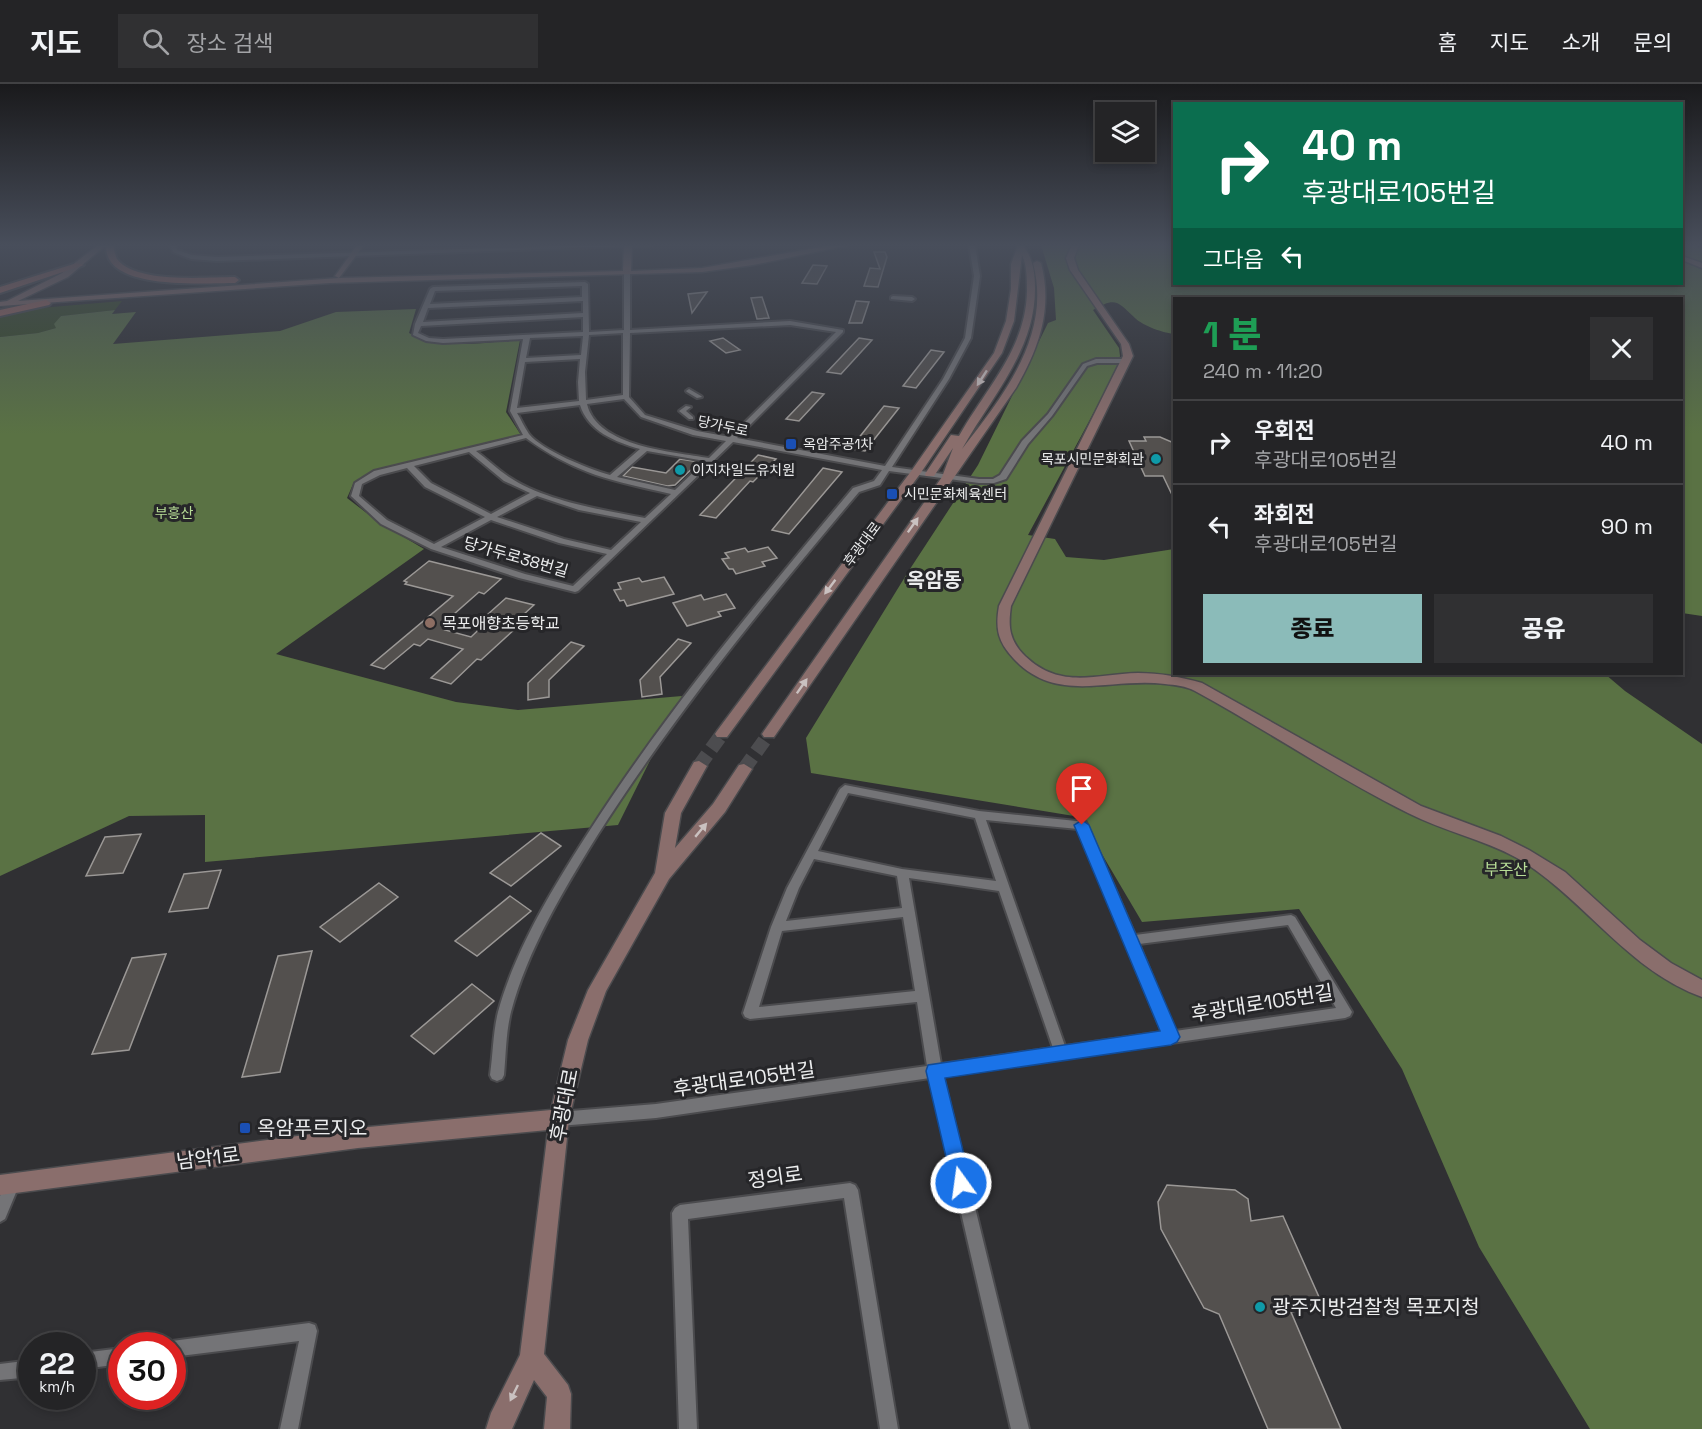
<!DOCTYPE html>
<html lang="ko">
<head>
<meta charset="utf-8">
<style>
  :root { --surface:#242426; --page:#303032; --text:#f1f3f6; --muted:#a3a4a7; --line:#414143; --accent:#8bbbb9 }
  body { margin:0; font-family:"Space Grotesk","Noto Sans KR",sans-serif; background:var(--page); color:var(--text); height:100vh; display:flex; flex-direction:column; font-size:22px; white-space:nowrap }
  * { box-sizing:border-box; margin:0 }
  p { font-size:20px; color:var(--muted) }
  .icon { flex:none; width:33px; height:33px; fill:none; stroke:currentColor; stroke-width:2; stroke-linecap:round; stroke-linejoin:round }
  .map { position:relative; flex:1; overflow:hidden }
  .drawer { position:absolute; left:1173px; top:213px; width:510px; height:378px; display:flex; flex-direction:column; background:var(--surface); border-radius:0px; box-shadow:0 3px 9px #0003,0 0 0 2px var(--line) }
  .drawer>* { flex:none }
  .top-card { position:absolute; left:1173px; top:18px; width:510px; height:183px; border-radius:0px; box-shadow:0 3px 9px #0003,0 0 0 2px var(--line); background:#0b6e4f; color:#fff; overflow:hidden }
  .buttons { position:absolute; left:1095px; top:18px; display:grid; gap:12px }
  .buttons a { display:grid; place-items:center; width:60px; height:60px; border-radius:0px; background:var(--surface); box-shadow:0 3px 9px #0003,0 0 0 2px var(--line); font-size:30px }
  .speed { position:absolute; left:18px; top:1248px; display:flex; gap:12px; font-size:30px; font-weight:700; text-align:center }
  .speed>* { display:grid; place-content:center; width:78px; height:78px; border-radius:50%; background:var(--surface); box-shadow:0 3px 9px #0003,0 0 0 2px var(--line); line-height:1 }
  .speed small { font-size:15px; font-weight:400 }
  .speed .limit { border:9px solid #d22; background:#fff; color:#111 }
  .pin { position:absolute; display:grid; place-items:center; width:51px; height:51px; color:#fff; margin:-62px -26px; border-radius:50% 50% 50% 0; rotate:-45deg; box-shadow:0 0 6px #0007 }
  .pin .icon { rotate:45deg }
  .me { position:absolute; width:66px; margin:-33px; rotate:346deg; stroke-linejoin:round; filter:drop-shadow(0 0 4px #0008) }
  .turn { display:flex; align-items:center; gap:21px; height:126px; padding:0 30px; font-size:27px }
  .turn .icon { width:78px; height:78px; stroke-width:2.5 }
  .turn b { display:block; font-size:42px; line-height:51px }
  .then { display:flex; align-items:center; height:57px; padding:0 30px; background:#0003; gap:12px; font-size:22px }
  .round { display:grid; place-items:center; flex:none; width:63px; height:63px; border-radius:0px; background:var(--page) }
  .overview { display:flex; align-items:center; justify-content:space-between; height:102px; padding:0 30px }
  h1 { font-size:36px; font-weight:800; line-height:45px; color:#1e9e55 }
  .action { display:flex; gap:12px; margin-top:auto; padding:12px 30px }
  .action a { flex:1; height:69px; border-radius:0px; background:var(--accent); color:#111; font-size:24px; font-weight:800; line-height:69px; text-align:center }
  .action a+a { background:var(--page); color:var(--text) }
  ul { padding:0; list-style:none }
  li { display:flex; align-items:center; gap:18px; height:84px; padding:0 30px; border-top:2px solid var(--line) }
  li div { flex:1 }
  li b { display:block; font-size:22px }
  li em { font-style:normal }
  header { display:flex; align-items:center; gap:36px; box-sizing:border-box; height:84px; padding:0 30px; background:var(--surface); border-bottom:2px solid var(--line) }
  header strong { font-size:28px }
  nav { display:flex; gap:33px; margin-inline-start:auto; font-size:21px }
  .search { width:420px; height:54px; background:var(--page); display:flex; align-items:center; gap:15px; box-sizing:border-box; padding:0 21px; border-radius:0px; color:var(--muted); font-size:22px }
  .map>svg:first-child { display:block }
  .green { fill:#374b24 }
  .forest { fill:#5a7244 }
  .building { fill:#53504e; stroke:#9b9896; stroke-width:1.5 }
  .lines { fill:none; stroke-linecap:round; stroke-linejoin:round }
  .secondary-tunnel { stroke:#4c4c4f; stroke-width:14; stroke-dasharray:14 7; stroke-linecap:butt }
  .street-casing { stroke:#4b4b4e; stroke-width:4 }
  .secondary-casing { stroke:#4b4b4e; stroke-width:3 }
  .primary-casing { stroke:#4b4b4e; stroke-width:4 }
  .street { fill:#747477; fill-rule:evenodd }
  .secondary { fill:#8a6e6c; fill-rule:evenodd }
  .primary { fill:#a16962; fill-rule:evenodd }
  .oneway { fill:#cac1c0 }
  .route { fill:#1a73e8; stroke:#114b97; stroke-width:1.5 }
  .transit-dot { fill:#1a4fb4; stroke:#262629; stroke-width:2 }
  .culture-dot { fill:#0f9aa8; stroke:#262629; stroke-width:2 }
  .education-dot { fill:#8d6e63; stroke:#262629; stroke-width:2 }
  .labels { text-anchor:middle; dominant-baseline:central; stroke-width:6; stroke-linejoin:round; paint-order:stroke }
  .far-street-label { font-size:14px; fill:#ecedee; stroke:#262629 }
  .far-poi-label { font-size:14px; fill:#ecedee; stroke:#262629; text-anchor:start }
  .far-park-label { font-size:14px; fill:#b8de97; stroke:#262629 }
  .street-label { font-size:16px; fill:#ecedee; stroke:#262629 }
  .poi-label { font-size:16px; fill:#ecedee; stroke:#262629; text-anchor:start }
  .park-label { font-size:16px; fill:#b8de97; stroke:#262629 }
  .quarter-label { font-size:20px; font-weight:bold; fill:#ecedee; stroke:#262629 }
  .near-street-label { font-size:20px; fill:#ecedee; stroke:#262629 }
  .near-poi-label { font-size:20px; fill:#ecedee; stroke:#262629; text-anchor:start }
</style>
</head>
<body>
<header>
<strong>지도</strong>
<div class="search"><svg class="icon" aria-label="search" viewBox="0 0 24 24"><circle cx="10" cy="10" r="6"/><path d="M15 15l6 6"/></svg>장소 검색</div>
<nav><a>홈</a><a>지도</a><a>소개</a><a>문의</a></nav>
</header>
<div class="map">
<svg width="1702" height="1345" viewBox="0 0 1702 1345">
  <rect width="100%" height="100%" fill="#303033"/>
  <path class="green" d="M122,217L115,226L61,232L56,244L38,249L0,253V231L28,225Z"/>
  <g class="forest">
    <path d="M1041,161H1174V200H1682V161H1694L1702,165V532L1682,529V214H1174V250C1164,249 1143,242 1135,234C1118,218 1116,212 1093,226L1119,264L1120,272L1115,289L1028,451L1055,455L1066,473L1104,476L1174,465V590H1605L1625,607L1702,660V1345H1590L1479,1163L1402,985L1299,825L1142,838L1080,733L811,689L806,654L908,488L978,381L1048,239L1056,236L1054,204Z"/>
    <path d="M416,225L409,249C442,267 483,258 520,256L506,328L521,351L374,387L354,398L347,414L377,437L424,465L276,570L456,618L518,626L682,612L618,741L205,778V731L129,732L0,792V253L38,249L56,244L54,240L61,232L115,226L112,230L136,228L113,260L280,247L336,228Z"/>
  </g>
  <g class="building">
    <path d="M874,168H885L887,173L878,203L864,202L870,184L880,185Z"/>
    <path d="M813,181L827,182L817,200L802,199Z"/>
    <path d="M707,208L692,229L688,210Z"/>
    <path d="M762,213L769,234L757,235L751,214Z"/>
    <path d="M856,217L869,218L862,239H849Z"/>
    <path d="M723,254L740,266L726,269L710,257Z"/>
    <path d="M859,254L872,256L841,290L827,288Z"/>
    <path d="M931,266L944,268L916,304L903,302Z"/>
    <path d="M812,308L824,310L799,337L786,335Z"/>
    <path d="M884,322L899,324L865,367L850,365Z"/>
    <path d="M1144,353H1160L1174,359V415L1163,392H1145L1129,357H1146Z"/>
    <path d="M758,371L776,375L753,398L750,397L716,434L700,431Z"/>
    <path d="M680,375L699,378L675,401L667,402L623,392L632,383L666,389Z"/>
    <path d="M823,384L842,388L789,450L772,446Z"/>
    <path d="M768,463L777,474L762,478L765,482L736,490L733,485H729L722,475L729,474L725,469L745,464L748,468Z"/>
    <path d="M429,477L501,495L484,510L479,508L453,531L459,533L445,546L471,553L493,532L487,531L506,514L534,521L511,542L516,544L481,576L477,575L451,600L431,594L463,565L428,555L420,562L414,560L384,585L371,581L453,512L405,500L407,498L404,497Z"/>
    <path d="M664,493L674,510L627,522L624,516L620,517L614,506L621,505L618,499L639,494L642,498Z"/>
    <path d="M726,510L735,524L718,528L721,532L687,542L673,519L701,511L704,516Z"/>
    <path d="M678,555L691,559L660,593L662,610L642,613L640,596Z"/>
    <path d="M571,558L584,562L549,596V613L528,616V599Z"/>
    <path d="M541,749L561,762L511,802L490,789Z"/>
    <path d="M141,750L123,789L86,792L105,753Z"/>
    <path d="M221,786L208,824L169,828L184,790Z"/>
    <path d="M379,799L398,813L340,858L320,843Z"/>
    <path d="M510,812L531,827L477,872L455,857Z"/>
    <path d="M312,867L280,988L242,993L278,872Z"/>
    <path d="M166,870L129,966L92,970L132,874Z"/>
    <path d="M472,900L494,917L434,970L411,952Z"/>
    <path d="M1167,1101L1235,1106L1248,1115L1251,1137L1283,1132L1323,1222L1291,1228L1341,1345H1268L1219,1230L1204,1224L1161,1145L1158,1118Z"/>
  </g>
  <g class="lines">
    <g class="secondary-tunnel">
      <path d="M699,682L722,650"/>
      <path d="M744,685L769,650"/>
    </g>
    <g class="street-casing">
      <g id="street">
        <path d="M170,161H175L177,166L192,171L217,173L591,161H653L217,177L191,175L173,168Z"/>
        <path d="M969,161H975L980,192L971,254L949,295L892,383L979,395H993L1000,391L1022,357L1048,330L1083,280L1096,275H1125L1128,277L1125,279H1097L1087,282L1052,332L1028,360L1006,395L994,399H979L889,387L880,401L859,408C766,518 675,630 597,752C563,807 528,865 511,928C506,948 506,970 504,991L502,995L497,997L492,995L490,991C493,970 493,948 498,928C516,863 554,802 590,746C668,625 761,514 853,404L874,397L882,386L733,358L578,507L575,508L519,494L431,465L381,440L351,412L355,399L374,387L523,351L510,327L523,255L443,259L426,257L413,251L415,240L430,205L433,203L585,198L588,200L589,248L624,246V189L627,187L630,189V246L790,237L843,246V248L737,354L885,382L943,295L965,254L974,192ZM582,202V213L430,220L435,207ZM583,217V229L423,238L428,224ZM583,233V248L443,255L429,254L418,249L421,242ZM790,241L836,248L730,353L697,347L645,331L629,313L630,249ZM623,249V311L586,316L585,288L589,251ZM583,252L581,271L526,274L530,254ZM580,275L578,298L579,317L517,324L525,278ZM624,315L641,333L693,351L726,357L709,374C674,368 597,363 587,320ZM580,321C588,347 615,358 640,365L610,391C589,385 543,367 529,350C524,343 521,335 517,329ZM526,354C575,390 613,397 671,410L645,434C602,426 545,417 509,393C497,385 487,375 476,367ZM647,367L705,377L675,406L617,393ZM469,368L504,397L530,409L491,430L431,399L414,382ZM407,384L425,403L485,433L434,460L387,436L359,412L362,400L380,391ZM537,412L579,426L641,438L611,466L564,455L497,433ZM491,436L559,459L607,470L573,502L525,490L441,463Z"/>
        <path d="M893,212L912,213L915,215L912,217L891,215V213Z"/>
        <path d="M689,305L701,312L702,313L697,314L687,308L686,307Z"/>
        <path d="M686,322L691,323L686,327L693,333V335H689L679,327Z"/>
        <path d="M845,701L979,727L1086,738L1135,851L1291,831L1295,833L1352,928L1350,932L1345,934L943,992L1029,1345H1011L930,994L656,1034L559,1042L554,1040L552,1035L554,1030L559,1028L656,1020L927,982L917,918L750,935L745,933L743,929L771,843L787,804L840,705ZM848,709L975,734L996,797L902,785L818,767ZM986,736L1078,745L1162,948L1065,962ZM814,775L897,792L902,824L786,837L799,804ZM909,794L999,807L1053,964L941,980ZM903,833L915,907L759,923L782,847ZM1288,841L1336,924L1175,947L1139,860Z"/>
        <path d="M13,1092L18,1094L20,1099L5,1135L0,1138V1112L8,1094Z"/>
        <path d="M850,1099L855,1101L858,1106L898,1345H880L844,1114L688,1135L697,1345H679L672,1129L675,1124L680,1121Z"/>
        <path d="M309,1239L315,1241L317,1247L298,1345H280L299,1257L172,1273V1262H165L166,1259L172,1257Z"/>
        <path d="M122,1264V1280L82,1285V1269Z"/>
        <path d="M32,1276V1293L0,1296V1280Z"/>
      </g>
    </g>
    <g class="secondary-casing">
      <g id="secondary">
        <path d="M98,161H106L68,193L18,217L339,194L335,192L357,161H364L339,194L623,187L624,161H632L631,187L702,184L832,161H849L753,181L702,188L330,199L0,222V218L7,217L62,189Z"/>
        <path d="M1018,161H1023C1033,175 1035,188 1035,205C1035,267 991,313 962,365C1004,311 1052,251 1033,179L1037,177L1041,179C1053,225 1039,264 1016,304L774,653H764L762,650L764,647L942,393L953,364L934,392H926L925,390L951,351L959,352C986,304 1026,265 1027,207C1027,195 1027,182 1022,171L1014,237L1002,269L920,390L727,653H717L715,650L717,647L912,386L994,269L1006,237L1011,205V180Z"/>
        <path d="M1072,161H1079L1074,174L1078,186L1129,260L1133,272L1011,522C1008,543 1009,556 1025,572C1061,606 1095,590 1138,589C1160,589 1181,593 1202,599L1421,722L1501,752L1529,766L1565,788L1640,856L1671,879L1702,896V913C1628,887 1583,813 1517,774C1483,755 1443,747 1408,729C1335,693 1267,646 1195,607C1186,602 1175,601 1165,600C1110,593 1057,621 1014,575C998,558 995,545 999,522L1123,272L1121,260L1070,186L1066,174Z"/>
        <path d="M1682,172L1702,179V184L1682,176Z"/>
        <path d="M699,677L707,682L681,729L675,764L713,720L739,681L744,680L752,685L725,728L669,795L606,907L588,956L569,1035L544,1270L568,1301L571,1310L570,1345H544L547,1313L534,1296L512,1345H486L491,1329L520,1271L548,1046L358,1064L0,1111V1091L358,1044L551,1026L568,956L588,906L655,789L665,729L694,678Z"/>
      </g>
    </g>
    <g class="primary-casing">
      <g id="primary">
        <path d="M105,161H113C114,165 115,171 117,175C136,200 207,193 235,193L239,196L235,199C206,199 125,205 109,175C107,171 106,165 105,161Z"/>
        <path d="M77,179L84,181L0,209V203Z"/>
        <path d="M46,216L51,219L49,221L0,232V226Z"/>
      </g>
    </g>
    <use href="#street" class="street"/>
    <use href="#secondary" class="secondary"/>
    <use href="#primary" class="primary"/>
  </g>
  <defs><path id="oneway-solid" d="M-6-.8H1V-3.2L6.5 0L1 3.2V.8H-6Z" transform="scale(1.5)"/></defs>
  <g class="oneway">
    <use href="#oneway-solid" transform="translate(982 294) rotate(123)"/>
    <use href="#oneway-solid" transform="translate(913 441) rotate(-55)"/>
    <use href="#oneway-solid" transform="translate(830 503) rotate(127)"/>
    <use href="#oneway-solid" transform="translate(802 602) rotate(-55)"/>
    <use href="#oneway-solid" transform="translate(701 746) rotate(-50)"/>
    <use href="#oneway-solid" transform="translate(514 1309) rotate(116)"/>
  </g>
  <linearGradient id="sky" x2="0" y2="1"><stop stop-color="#1a1a1c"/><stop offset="0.46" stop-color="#484e5b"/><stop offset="1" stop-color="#484e5b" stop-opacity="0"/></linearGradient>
  <rect width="1702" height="350" fill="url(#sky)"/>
  <path class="route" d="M1082,736L1089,741L1180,953L1177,958L1171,961L945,994L971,1099L968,1105L961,1108L954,1105L952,1099L926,987L928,981L1160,947L1074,741Z"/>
  <g class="transit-dot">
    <rect x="785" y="354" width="12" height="12" rx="3"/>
    <rect x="886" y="404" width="12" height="12" rx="3"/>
    <rect x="239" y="1038" width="12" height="12" rx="3"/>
  </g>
  <g class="culture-dot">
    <circle cx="1156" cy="375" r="6"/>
    <circle cx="680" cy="386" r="6"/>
    <circle cx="1260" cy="1223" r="6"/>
  </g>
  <circle class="education-dot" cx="430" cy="539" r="6"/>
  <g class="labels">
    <g class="far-street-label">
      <text transform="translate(723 342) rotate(12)">당가두로</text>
      <text transform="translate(862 460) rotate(-53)">후광대로</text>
    </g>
    <g class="far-poi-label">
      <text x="803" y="360">옥암주공1차</text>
      <text x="1144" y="375" text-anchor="end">목포시민문화회관</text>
      <text x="692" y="386">이지차일드유치원</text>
      <text x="904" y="410">시민문화체육센터</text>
    </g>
    <g class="far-park-label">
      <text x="174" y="429">부흥산</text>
    </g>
    <g class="street-label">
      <text transform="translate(516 473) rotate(16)">당가두로38번길</text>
    </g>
    <g class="poi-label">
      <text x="442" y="539">목포애향초등학교</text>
    </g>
    <g class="park-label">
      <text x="1506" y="785">부주산</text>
    </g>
    <g class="quarter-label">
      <text x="934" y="496">옥암동</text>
    </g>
    <g class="near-street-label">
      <text transform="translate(1262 919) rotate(-9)">후광대로105번길</text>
      <text transform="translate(744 995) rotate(-8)">후광대로105번길</text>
      <text transform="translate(564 1021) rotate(-79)">후광대로</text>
      <text transform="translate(208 1074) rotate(-7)">남악1로</text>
      <text transform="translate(775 1093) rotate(-8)">정의로</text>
    </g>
    <g class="near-poi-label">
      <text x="257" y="1044">옥암푸르지오</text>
      <text x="1272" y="1223">광주지방검찰청 목포지청</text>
    </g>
  </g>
</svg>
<div class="buttons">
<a><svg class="icon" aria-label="layers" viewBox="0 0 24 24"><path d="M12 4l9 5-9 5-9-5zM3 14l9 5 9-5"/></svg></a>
</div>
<div class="speed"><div>22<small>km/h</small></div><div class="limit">30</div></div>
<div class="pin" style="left:1082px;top:741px;background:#d93025"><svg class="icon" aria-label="arrive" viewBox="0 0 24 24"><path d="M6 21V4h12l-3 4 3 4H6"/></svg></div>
<svg class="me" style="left:961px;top:1099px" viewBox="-20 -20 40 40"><circle r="17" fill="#1a73e8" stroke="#fff" stroke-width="3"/><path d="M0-11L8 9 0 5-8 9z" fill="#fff"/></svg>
<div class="top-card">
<div class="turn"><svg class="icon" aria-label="right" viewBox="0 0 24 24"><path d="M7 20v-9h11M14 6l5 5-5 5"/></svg><div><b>40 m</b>후광대로105번길</div></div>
<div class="then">그다음<svg class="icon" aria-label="left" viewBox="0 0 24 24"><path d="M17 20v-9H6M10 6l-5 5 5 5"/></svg></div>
</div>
<section class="drawer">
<div class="overview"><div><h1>1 분</h1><p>240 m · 11:20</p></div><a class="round"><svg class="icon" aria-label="close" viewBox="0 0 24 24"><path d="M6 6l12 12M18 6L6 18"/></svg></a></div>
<ul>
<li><svg class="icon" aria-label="right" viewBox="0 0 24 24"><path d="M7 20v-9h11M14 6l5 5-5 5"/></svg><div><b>우회전</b><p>후광대로105번길</p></div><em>40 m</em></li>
<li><svg class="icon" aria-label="left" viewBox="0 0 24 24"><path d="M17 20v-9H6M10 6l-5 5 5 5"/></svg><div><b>좌회전</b><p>후광대로105번길</p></div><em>90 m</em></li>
</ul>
<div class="action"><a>종료</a><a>공유</a></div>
</section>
</div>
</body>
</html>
